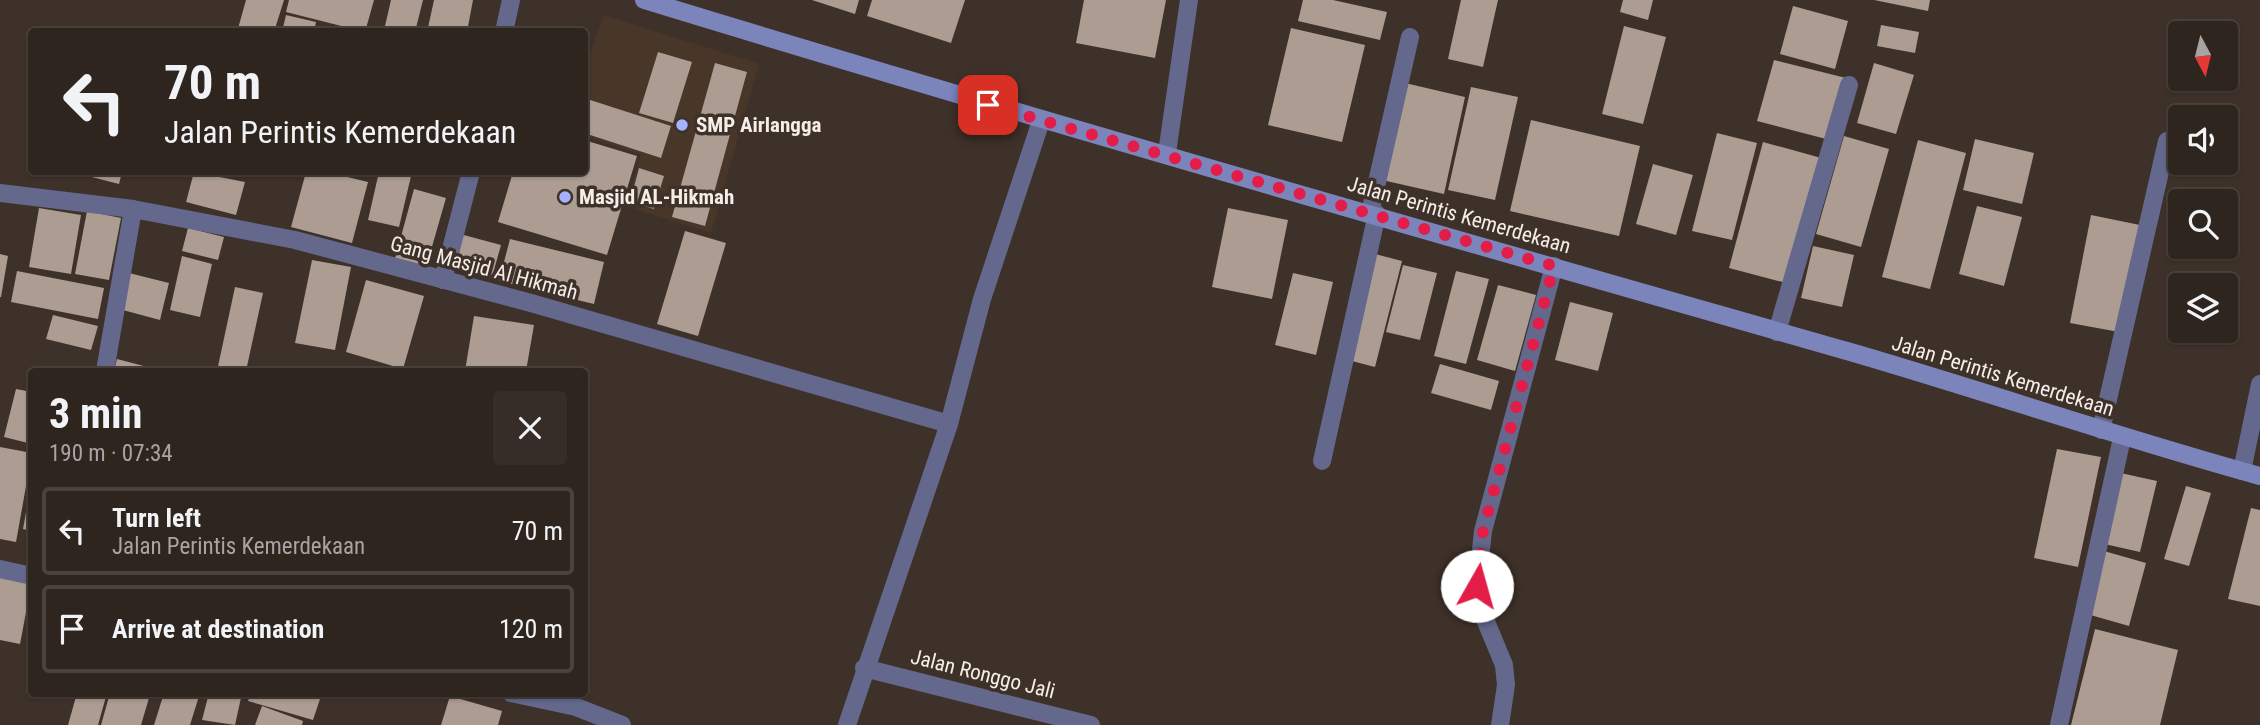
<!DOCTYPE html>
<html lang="en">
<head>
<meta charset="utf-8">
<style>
  :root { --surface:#2e251f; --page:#362d28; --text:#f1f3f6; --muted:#a7a5a4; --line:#49423d }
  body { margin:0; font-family:"Roboto Condensed",sans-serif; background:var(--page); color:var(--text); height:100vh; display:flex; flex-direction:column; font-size:26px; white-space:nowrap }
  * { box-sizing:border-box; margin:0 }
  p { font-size:23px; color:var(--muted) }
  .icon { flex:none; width:38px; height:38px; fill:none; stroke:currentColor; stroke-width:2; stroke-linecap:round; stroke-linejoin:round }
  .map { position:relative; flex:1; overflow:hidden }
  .side { position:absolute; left:28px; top:368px; width:560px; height:329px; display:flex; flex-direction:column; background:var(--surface); border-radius:7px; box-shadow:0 2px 5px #0004,0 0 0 2px var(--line) }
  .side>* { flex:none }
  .banner { position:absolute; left:28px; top:28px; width:560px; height:147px; border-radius:7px; box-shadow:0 2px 5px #0004,0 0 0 2px var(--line); background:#2e251f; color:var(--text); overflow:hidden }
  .needle { width:46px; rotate:173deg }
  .controls { position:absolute; left:2168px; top:21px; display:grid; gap:14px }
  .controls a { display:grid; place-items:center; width:70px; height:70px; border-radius:7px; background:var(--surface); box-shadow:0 2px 5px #0004,0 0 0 2px var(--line); font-size:35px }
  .pin { position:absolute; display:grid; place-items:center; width:60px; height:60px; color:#fff; margin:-30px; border-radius:14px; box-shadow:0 4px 10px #0006 }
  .me { position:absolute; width:77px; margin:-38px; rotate:7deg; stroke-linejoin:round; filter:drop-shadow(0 0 5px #0008) }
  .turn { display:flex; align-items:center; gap:24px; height:147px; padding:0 21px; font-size:32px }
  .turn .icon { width:91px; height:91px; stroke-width:2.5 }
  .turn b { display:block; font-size:49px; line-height:60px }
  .round { display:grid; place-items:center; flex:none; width:74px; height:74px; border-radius:7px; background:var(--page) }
  .overview { display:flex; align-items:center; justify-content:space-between; height:119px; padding:0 21px }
  h1 { font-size:42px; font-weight:700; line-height:52px }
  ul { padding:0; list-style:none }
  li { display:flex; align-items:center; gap:21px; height:88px; margin:0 14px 10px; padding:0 7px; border:4px solid var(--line); border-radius:7px }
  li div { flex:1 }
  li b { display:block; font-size:26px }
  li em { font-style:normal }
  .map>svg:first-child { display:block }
  .built { fill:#483629; fill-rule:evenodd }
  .building { fill:#ac9c92 }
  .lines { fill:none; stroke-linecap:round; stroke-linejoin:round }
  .street { stroke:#63688c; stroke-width:18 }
  .secondary { stroke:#7c84bc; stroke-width:18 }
  .route { stroke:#e11d48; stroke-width:12; stroke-dasharray:0 21.6 }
  .poi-dot { fill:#a6b1fc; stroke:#3e3129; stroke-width:2.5 }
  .labels { text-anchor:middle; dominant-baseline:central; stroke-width:7; stroke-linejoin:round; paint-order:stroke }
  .poi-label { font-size:21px; font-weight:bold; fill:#f6ede8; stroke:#3e3129; text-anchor:start }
  .street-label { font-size:21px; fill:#f6ede8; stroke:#3e3129 }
</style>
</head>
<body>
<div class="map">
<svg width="2260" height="725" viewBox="0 0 2260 725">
  <rect width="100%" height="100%" fill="#3e3129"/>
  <path class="built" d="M603,15L759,64L711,233L626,206L641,155L585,136V133L661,157L671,127L585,98V72ZM658,52L692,62L672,123L639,113ZM715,63L747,72L704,226L673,217ZM640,169L663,176L654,209L630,202Z"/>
  <g class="building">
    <path d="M246,0H284L274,32H237Z"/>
    <path d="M289,0H374L365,32L286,12Z"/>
    <path d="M391,0H423L415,32L385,26Z"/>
    <path d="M434,0H473L467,32H427Z"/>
    <path d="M812,0H859L855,14Z"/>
    <path d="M872,0H965L951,43L867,16Z"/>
    <path d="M1084,0H1166L1155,58L1076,43Z"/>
    <path d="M1303,0H1333L1387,12L1380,40L1298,21Z"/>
    <path d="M1461,0H1498L1483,67L1448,59Z"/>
    <path d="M1623,0H1653L1648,20L1620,12Z"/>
    <path d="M1874,0H1930L1928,11Z"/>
    <path d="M1793,6L1848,21L1835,69L1780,54Z"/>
    <path d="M286,15L316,22L314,32H282Z"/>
    <path d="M1881,25L1919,32L1915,53L1877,46Z"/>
    <path d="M1624,26L1666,37L1643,124L1602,114Z"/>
    <path d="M1291,28L1365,45L1342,142L1268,125Z"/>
    <path d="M658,52L692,62L673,123L639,113Z"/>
    <path d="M1774,60L1846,78L1830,140L1757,121Z"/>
    <path d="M715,63L747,72L705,226L672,217Z"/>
    <path d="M1874,63L1914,75L1896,134L1857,123Z"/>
    <path d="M1405,83L1465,97L1444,194L1382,180Z"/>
    <path d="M1471,87L1518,97L1495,200L1448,190Z"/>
    <path d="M584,98L671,126L661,158L584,133Z"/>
    <path d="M1531,120L1640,146L1619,236L1510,211Z"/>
    <path d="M1717,133L1757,143L1732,240L1692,231Z"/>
    <path d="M1844,136L1889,149L1861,247L1816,234Z"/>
    <path d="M1975,139L2034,153L2022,204L1963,190Z"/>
    <path d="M584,140L637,156L607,255L498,222L513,172H584Z"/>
    <path d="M1918,140L1966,153L1930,289L1882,277Z"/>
    <path d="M1763,142L1825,159L1790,284L1729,268Z"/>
    <path d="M1653,164L1693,175L1676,235L1636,224Z"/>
    <path d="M639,168L664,176L654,209L630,202Z"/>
    <path d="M81,172H122L119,184L80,174Z"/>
    <path d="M194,172L245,182L236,215L186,202Z"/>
    <path d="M306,172H327L368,182L352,243L291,227Z"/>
    <path d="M379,172H412L399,227L368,220Z"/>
    <path d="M414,189L446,198L425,271L394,262Z"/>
    <path d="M1977,206L2022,217L2004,286L1959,274Z"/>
    <path d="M39,208L81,215L71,274L29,267Z"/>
    <path d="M1228,208L1288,220L1272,299L1212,287Z"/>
    <path d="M87,211L121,218L109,280L75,274Z"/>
    <path d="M2091,215L2140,225L2119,332L2070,323Z"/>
    <path d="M188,228L224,237L218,260L182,251Z"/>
    <path d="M685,231L726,243L698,336L657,324Z"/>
    <path d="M460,234L501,245L492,277L451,265Z"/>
    <path d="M510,239L604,262L594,304L499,281Z"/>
    <path d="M1813,246L1854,255L1842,307L1801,298Z"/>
    <path d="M0,254L8,256L1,297H0Z"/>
    <path d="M1375,254L1402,261L1375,367L1348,360Z"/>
    <path d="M182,256L212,264L200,317L170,310Z"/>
    <path d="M312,260L351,267L335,350L295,343Z"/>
    <path d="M1403,265L1437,273L1420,340L1386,332Z"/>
    <path d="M17,271L104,288L98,319L11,302Z"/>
    <path d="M1456,271L1489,279L1466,364L1434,356Z"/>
    <path d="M129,273L169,283L160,320L119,309Z"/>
    <path d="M1293,273L1333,282L1316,355L1275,345Z"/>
    <path d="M366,280L424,296L403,369L346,352Z"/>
    <path d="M1498,285L1536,295L1515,371L1477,360Z"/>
    <path d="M235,287L263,293L246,371H217Z"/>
    <path d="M1570,302L1613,313L1598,371L1555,360Z"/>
    <path d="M53,315L98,326L91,350L46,339Z"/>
    <path d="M474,316L534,325L526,371H465Z"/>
    <path d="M117,359L159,370L158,371H114Z"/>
    <path d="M1440,364L1499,381L1491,410L1431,393Z"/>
    <path d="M16,389L32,392V444L4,437Z"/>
    <path d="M0,447L32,453L16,542L0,539Z"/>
    <path d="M2057,449L2101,457L2078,567L2034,558Z"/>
    <path d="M2116,472L2157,481L2140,552L2100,543Z"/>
    <path d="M2186,486L2211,493L2189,566L2164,559Z"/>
    <path d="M30,490H32V531L23,529Z"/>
    <path d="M2251,508L2260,510V606L2228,599Z"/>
    <path d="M2104,551L2146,563L2129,626L2087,614Z"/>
    <path d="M0,574L32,581L20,644L0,640Z"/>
    <path d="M2095,629L2178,650L2160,725H2071Z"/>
    <path d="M77,693H107L98,725H68Z"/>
    <path d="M110,693H132L149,698L141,725H101Z"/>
    <path d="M164,693H200L190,725H154Z"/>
    <path d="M209,693H242L235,725L202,720Z"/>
    <path d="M251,693H322L313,720L248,701Z"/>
    <path d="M450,696L502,711L498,725H441Z"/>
    <path d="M262,706L303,721L302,725H255Z"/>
  </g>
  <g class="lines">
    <g class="street">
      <path d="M504,32L511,0"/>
      <path d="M1167,153L1189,0"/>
      <path d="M0,193L133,209L295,240L531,303L949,424"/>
      <path d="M1370,213L1410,37"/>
      <path d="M443,280L471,172"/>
      <path d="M1777,332L1849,85"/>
      <path d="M105,371L133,209"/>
      <path d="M2101,430L2167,141"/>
      <path d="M1322,461L1377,214"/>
      <path d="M2242,471L2260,384"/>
      <path d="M0,569L32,576"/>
      <path d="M864,668L1091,725"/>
      <path d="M511,693L576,707L622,725"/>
      <path d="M847,725L949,424L982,299L1041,121"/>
      <path d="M1500,725L1506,685L1504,665L1482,612L1477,586L1483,531L1554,266"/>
      <path d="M2059,725L2122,438"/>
    </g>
    <path class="secondary" d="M644,0C1043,122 1445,236 1847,351C1985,391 2121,438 2260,476"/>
  </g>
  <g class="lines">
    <path class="route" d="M988,105L1554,266L1483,531L1477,586"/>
  </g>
  <g class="poi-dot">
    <circle cx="682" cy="125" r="7"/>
    <circle cx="565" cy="197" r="7"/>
  </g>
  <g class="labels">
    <g class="poi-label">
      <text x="696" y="125">SMP Airlangga</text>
      <text x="579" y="197">Masjid AL-Hikmah</text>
    </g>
    <g class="street-label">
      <text transform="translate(1459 215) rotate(16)">Jalan Perintis Kemerdekaan</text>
      <text transform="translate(484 268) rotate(15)">Gang Masjid Al Hikmah</text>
      <text transform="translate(2003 376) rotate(17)">Jalan Perintis Kemerdekaan</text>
      <text transform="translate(983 674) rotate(14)">Jalan Ronggo Jali</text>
    </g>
  </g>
</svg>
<div class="controls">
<a><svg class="needle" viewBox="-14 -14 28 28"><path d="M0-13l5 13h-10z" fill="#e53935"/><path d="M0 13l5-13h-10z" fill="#a7a5a4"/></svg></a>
<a><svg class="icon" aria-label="sound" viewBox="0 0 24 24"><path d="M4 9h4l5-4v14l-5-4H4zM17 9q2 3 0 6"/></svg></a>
<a><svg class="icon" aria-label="search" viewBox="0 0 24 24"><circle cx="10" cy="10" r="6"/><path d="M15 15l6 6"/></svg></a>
<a><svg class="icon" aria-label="layers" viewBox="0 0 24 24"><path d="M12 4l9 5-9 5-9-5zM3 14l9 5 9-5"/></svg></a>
</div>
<div class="pin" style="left:988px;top:105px;background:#d93025"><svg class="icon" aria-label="arrive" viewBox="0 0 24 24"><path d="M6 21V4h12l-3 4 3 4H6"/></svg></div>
<svg class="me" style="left:1477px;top:586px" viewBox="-20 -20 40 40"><circle r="19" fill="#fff"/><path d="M0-13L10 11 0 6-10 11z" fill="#e11d48"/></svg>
<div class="banner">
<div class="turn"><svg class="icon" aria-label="left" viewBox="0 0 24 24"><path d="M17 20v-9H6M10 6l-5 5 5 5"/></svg><div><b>70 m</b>Jalan Perintis Kemerdekaan</div></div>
</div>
<section class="side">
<div class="overview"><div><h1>3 min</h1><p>190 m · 07:34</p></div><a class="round"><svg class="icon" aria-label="close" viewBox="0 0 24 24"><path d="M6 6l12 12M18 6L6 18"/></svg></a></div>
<ul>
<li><svg class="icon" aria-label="left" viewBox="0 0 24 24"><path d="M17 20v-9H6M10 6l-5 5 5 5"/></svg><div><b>Turn left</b><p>Jalan Perintis Kemerdekaan</p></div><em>70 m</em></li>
<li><svg class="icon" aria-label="arrive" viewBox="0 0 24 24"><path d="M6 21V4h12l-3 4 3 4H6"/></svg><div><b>Arrive at destination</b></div><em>120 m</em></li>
</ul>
</section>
</div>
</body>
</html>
